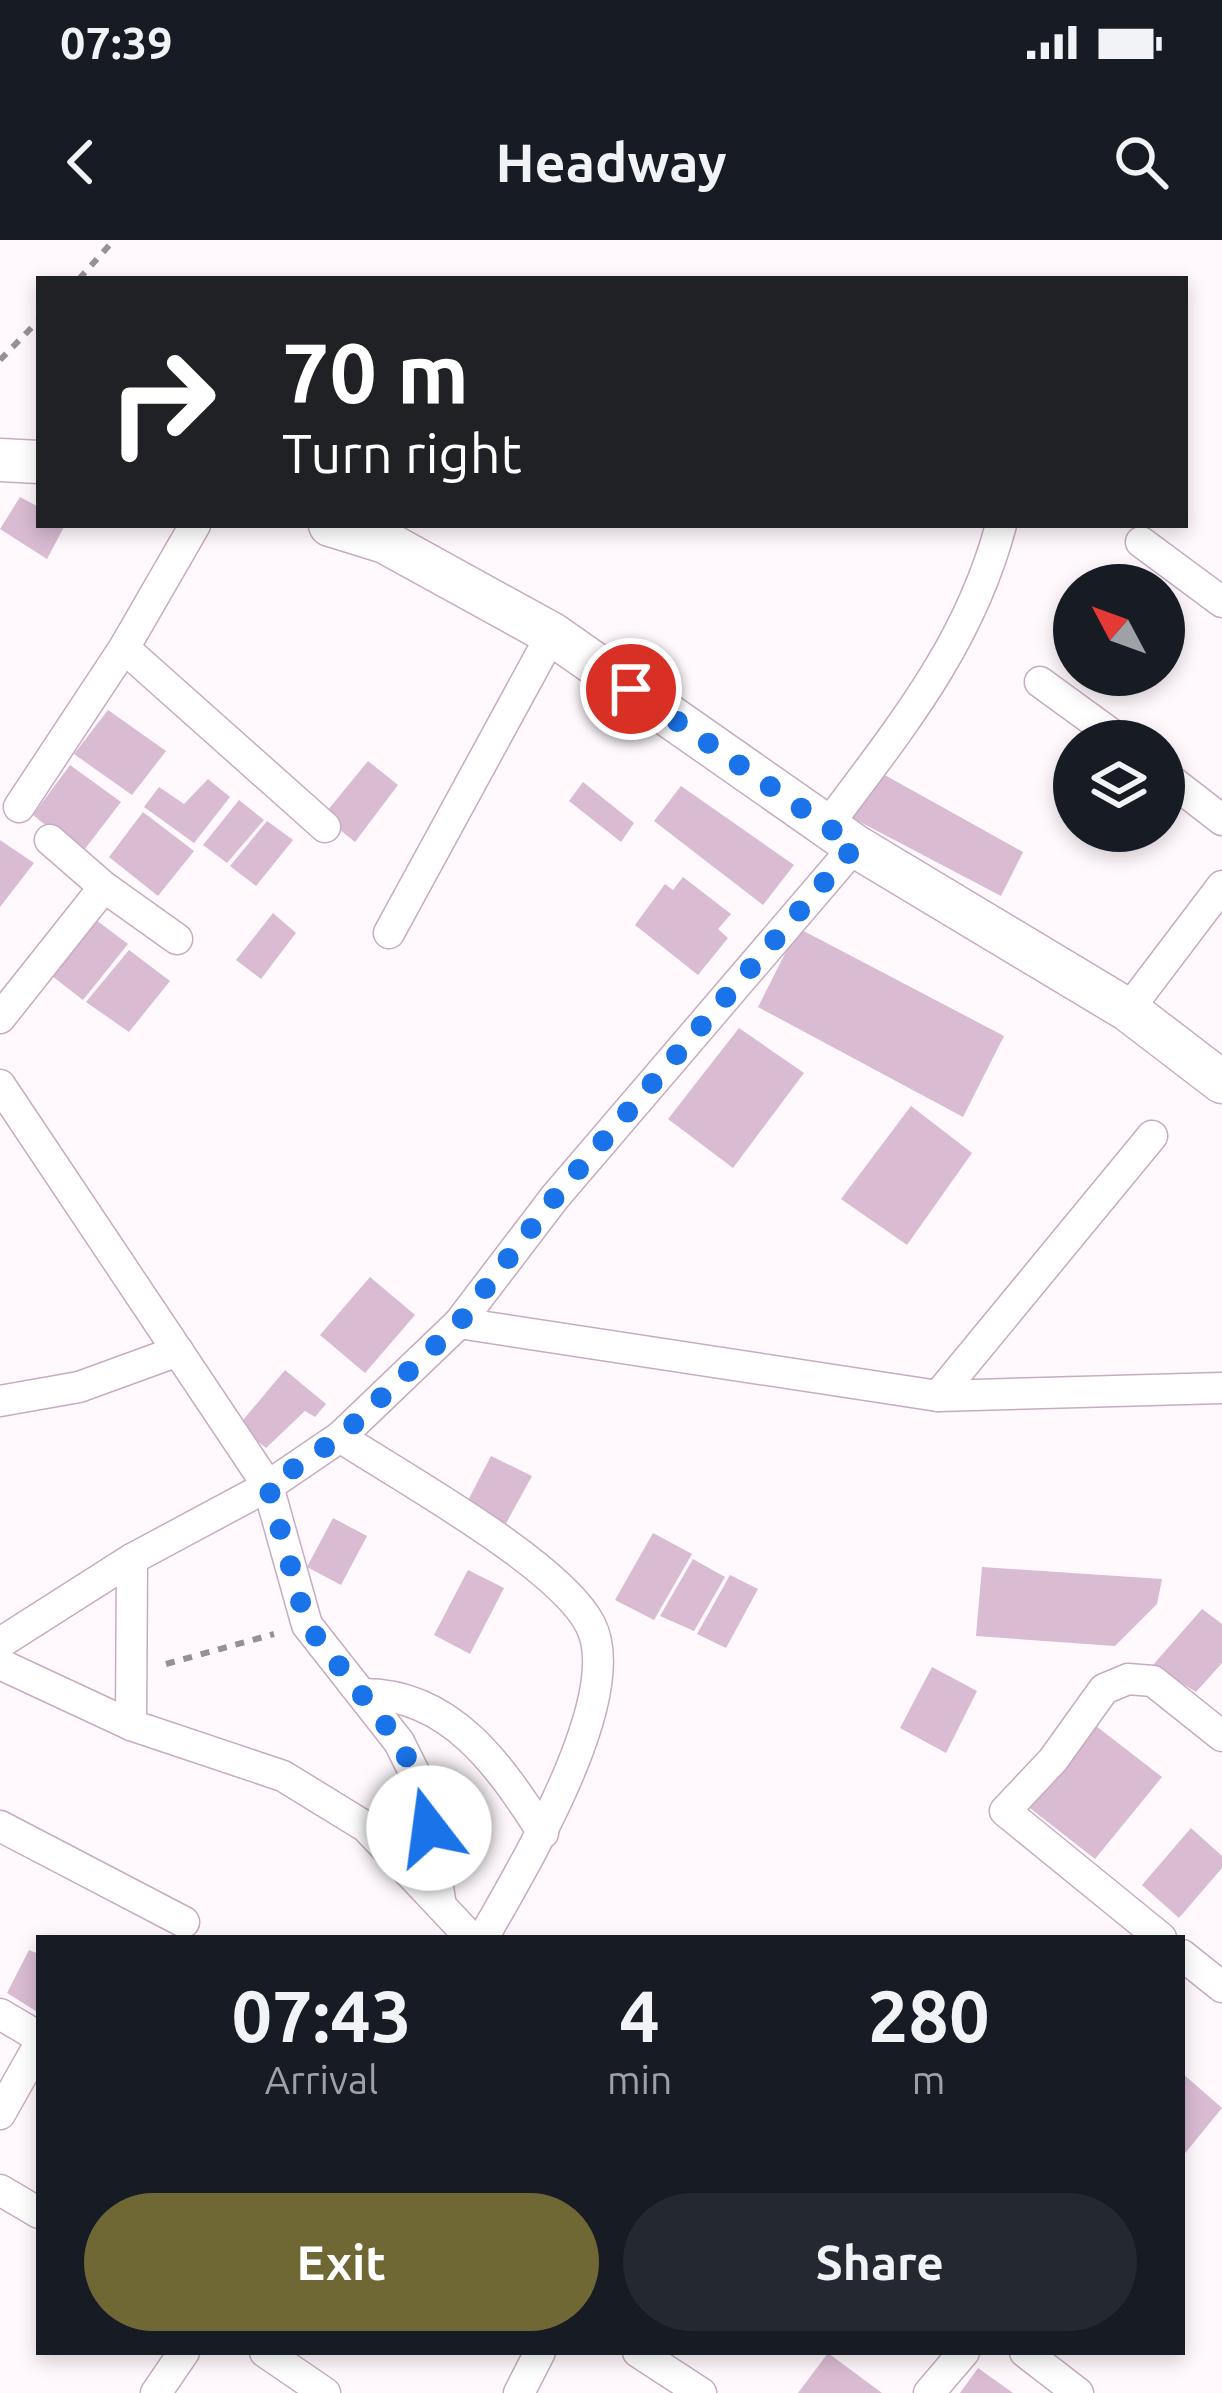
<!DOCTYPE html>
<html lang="en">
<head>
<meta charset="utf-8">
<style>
  :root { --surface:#171b24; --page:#242831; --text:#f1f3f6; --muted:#9ea1a6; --accent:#6f6734 }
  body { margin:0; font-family:Ubuntu,sans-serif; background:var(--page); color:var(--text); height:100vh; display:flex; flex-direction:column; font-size:45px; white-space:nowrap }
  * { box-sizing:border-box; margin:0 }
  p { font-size:39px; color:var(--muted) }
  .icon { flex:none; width:66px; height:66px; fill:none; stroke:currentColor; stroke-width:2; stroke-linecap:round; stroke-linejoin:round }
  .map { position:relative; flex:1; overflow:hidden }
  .panel { position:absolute; left:36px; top:1695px; width:1149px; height:420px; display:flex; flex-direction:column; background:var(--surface); border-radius:0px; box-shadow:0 6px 18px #0003 }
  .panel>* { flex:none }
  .top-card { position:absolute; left:36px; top:36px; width:1152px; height:252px; border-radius:0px; box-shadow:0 6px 18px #0003; background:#202124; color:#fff; overflow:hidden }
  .needle { width:78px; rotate:311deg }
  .buttons { position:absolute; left:1053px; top:324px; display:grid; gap:24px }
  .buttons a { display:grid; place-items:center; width:132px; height:132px; border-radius:50%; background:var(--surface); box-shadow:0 6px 18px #0003; font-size:60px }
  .pin { position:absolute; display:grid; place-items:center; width:102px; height:102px; color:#fff; margin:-51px; border:6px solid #fff; border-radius:50%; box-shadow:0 3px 12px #0007 }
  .me { position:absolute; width:132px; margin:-66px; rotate:345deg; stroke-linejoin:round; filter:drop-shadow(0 0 9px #0008) }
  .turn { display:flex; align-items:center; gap:42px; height:252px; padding:0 48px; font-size:54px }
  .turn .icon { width:156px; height:156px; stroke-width:2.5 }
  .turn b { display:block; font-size:84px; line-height:102px }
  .eta { display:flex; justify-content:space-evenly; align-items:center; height:204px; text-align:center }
  .eta b { font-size:72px; font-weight:700; line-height:84px }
  .button { display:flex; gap:24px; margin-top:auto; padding:24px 48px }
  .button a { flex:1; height:138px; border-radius:72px; background:var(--accent); color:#fff; font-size:48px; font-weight:700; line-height:138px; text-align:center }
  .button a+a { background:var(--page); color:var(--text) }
  .status { display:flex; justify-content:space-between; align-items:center; height:84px; padding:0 60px; background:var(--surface); direction:ltr }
  .status svg { height:33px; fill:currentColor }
  header { display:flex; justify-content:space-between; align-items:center; height:156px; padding:0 48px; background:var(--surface); font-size:54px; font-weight:700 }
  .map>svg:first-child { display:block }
  .building { fill:#d9bbd2 }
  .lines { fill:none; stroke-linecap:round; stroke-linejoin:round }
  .street-casing { stroke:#c8abc1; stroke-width:33 }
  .secondary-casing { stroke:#c8abc1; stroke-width:45 }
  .path { stroke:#989096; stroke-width:6; stroke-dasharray:9 9; stroke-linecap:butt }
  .street { stroke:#fff; stroke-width:30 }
  .secondary { stroke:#fff; stroke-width:42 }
  .route { stroke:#1a73e8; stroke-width:21; stroke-dasharray:0 37.8 }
</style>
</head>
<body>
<div class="status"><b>07:39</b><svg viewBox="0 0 49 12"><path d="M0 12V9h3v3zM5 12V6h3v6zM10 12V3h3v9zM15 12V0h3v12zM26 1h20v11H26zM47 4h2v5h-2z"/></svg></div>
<header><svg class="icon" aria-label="back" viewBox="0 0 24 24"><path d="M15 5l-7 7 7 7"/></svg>Headway<svg class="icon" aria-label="search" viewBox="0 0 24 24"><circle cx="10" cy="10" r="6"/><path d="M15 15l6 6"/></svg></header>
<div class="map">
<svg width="1222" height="2153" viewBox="0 0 1222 2153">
  <rect width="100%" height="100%" fill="#fff9fd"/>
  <g class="building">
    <path d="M20,257L39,267V285H65L47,319L0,289Z"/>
    <path d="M108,470L166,511L132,555L74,514Z"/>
    <path d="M368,521L398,545L355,602L323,576Z"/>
    <path d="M70,525L121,562L81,614L33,575Z"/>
    <path d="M874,529L1023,612L1001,656L843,573Z"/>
    <path d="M208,539L230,557L194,603L144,567L159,547L184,564Z"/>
    <path d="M583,542L634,583L621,602L569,561Z"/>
    <path d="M681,546L794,625L763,665L654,581Z"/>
    <path d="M239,560L264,580L227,623L203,605Z"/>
    <path d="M143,572L194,611L158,656L109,617Z"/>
    <path d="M267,581L293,600L256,646L230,626Z"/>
    <path d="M0,600L34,623L0,667Z"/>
    <path d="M683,637L731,674L718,689L728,698L698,735L635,685L665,644L673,650Z"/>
    <path d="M273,673L296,693L261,739L236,720Z"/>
    <path d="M88,674L128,704L83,760L43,729Z"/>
    <path d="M798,688L1004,796L963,877L758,767Z"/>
    <path d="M129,710L170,741L129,792L86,762Z"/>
    <path d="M739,788L804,833L733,928L668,879Z"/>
    <path d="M911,866L972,913L907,1005L841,959Z"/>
    <path d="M370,1037L415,1075L365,1133L320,1095Z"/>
    <path d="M285,1130L326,1164L315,1177L305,1171L266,1208L238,1186Z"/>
    <path d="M491,1216L532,1236L503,1289L463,1270Z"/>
    <path d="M333,1278L367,1296L341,1345L307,1327Z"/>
    <path d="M653,1293L692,1314L654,1380L615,1360Z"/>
    <path d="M693,1319L725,1337L694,1391L660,1376Z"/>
    <path d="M982,1327L1162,1339L1157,1364L1115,1406L976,1396Z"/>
    <path d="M468,1330L504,1348L470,1414L434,1395Z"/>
    <path d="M730,1335L758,1349L726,1408L697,1394Z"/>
    <path d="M1202,1369L1222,1384V1423L1196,1452L1153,1425Z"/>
    <path d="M932,1427L977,1451L946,1513L900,1488Z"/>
    <path d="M1096,1486L1162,1537L1095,1619L1026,1565Z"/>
    <path d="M1191,1588L1222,1616V1628L1179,1678L1142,1645Z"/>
    <path d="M29,1710L39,1714V1773L7,1753Z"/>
    <path d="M1182,1833L1222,1868L1182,1917Z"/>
    <path d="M828,2113L882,2153H798Z"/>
    <path d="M978,2128L1013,2153H960Z"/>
  </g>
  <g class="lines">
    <g class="street-casing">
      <g id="street">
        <path d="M1141,302L1222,362"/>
        <path d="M124,408L325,587"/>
        <path d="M1040,442L1121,501"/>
        <path d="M1164,535L1222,580"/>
        <path d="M19,567L124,408L195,285"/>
        <path d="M827,586C900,488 969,405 1001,285"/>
        <path d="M104,647L177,699"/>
        <path d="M389,693L552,394"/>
        <path d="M1128,770L1222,646"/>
        <path d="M0,778L104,647L50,600"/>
        <path d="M0,845L268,1246L307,1385L399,1502L422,1548L441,1666L471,1698"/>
        <path d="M459,1083L938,1156L1222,1148"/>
        <path d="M938,1156L1152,896"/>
        <path d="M0,1161L79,1147L178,1111"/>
        <path d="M340,1197C401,1237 559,1324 590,1384C628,1456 520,1632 483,1698"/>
        <path d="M0,1403L132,1319L268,1246L340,1197L459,1083L555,957L855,606"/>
        <path d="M0,1424L131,1485L283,1536L366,1587L441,1666"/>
        <path d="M364,1454C451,1454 500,1526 543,1593"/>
        <path d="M131,1485L132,1319"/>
        <path d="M0,1586L184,1682"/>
        <path d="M1161,1698L1005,1571L1053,1520L1104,1449L1128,1439L1153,1441L1222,1496"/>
        <path d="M1182,1715L1222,1747"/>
        <path d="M0,1774L39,1797"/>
        <path d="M0,1874L39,1805"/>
        <path d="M0,1950L39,1973"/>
        <path d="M265,2112L325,2153"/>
        <path d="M638,2112L701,2153"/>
        <path d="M1025,2112L1078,2153"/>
        <path d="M156,2153L184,2112"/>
        <path d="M519,2153L540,2112"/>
        <path d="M929,2153L964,2112"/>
      </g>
    </g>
    <g class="secondary-casing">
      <g id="secondary">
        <path d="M0,220L39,222"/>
        <path d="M330,285L385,302L552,394L855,606L1128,770L1222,842"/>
      </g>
    </g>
    <g class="path">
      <path d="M79,39L114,0"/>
      <path d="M0,120L39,80"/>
      <path d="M166,1424L274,1394"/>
    </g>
    <use href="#street" class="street"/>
    <use href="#secondary" class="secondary"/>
  </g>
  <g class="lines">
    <path class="route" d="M429,1588L422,1548L399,1502L307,1385L268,1246L340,1197L459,1083L555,957L855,606L631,449"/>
  </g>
</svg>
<div class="buttons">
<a><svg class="needle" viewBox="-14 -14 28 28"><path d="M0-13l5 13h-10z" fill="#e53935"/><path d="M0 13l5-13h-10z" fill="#9ea1a6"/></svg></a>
<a><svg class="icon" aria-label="layers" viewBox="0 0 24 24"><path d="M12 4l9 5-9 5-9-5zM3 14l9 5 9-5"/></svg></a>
</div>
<div class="pin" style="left:631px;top:449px;background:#d93025"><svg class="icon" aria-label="arrive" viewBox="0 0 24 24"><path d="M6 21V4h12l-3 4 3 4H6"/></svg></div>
<svg class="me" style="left:429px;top:1588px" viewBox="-20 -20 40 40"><circle r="19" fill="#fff"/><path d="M0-13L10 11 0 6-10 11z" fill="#1a73e8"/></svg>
<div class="top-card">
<div class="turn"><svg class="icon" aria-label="right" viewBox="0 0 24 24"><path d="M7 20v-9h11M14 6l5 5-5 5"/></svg><div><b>70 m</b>Turn right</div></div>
</div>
<section class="panel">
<div class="eta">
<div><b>07:43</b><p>Arrival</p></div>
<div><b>4</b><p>min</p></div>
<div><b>280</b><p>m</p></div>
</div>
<div class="button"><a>Exit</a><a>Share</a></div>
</section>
</div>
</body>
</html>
